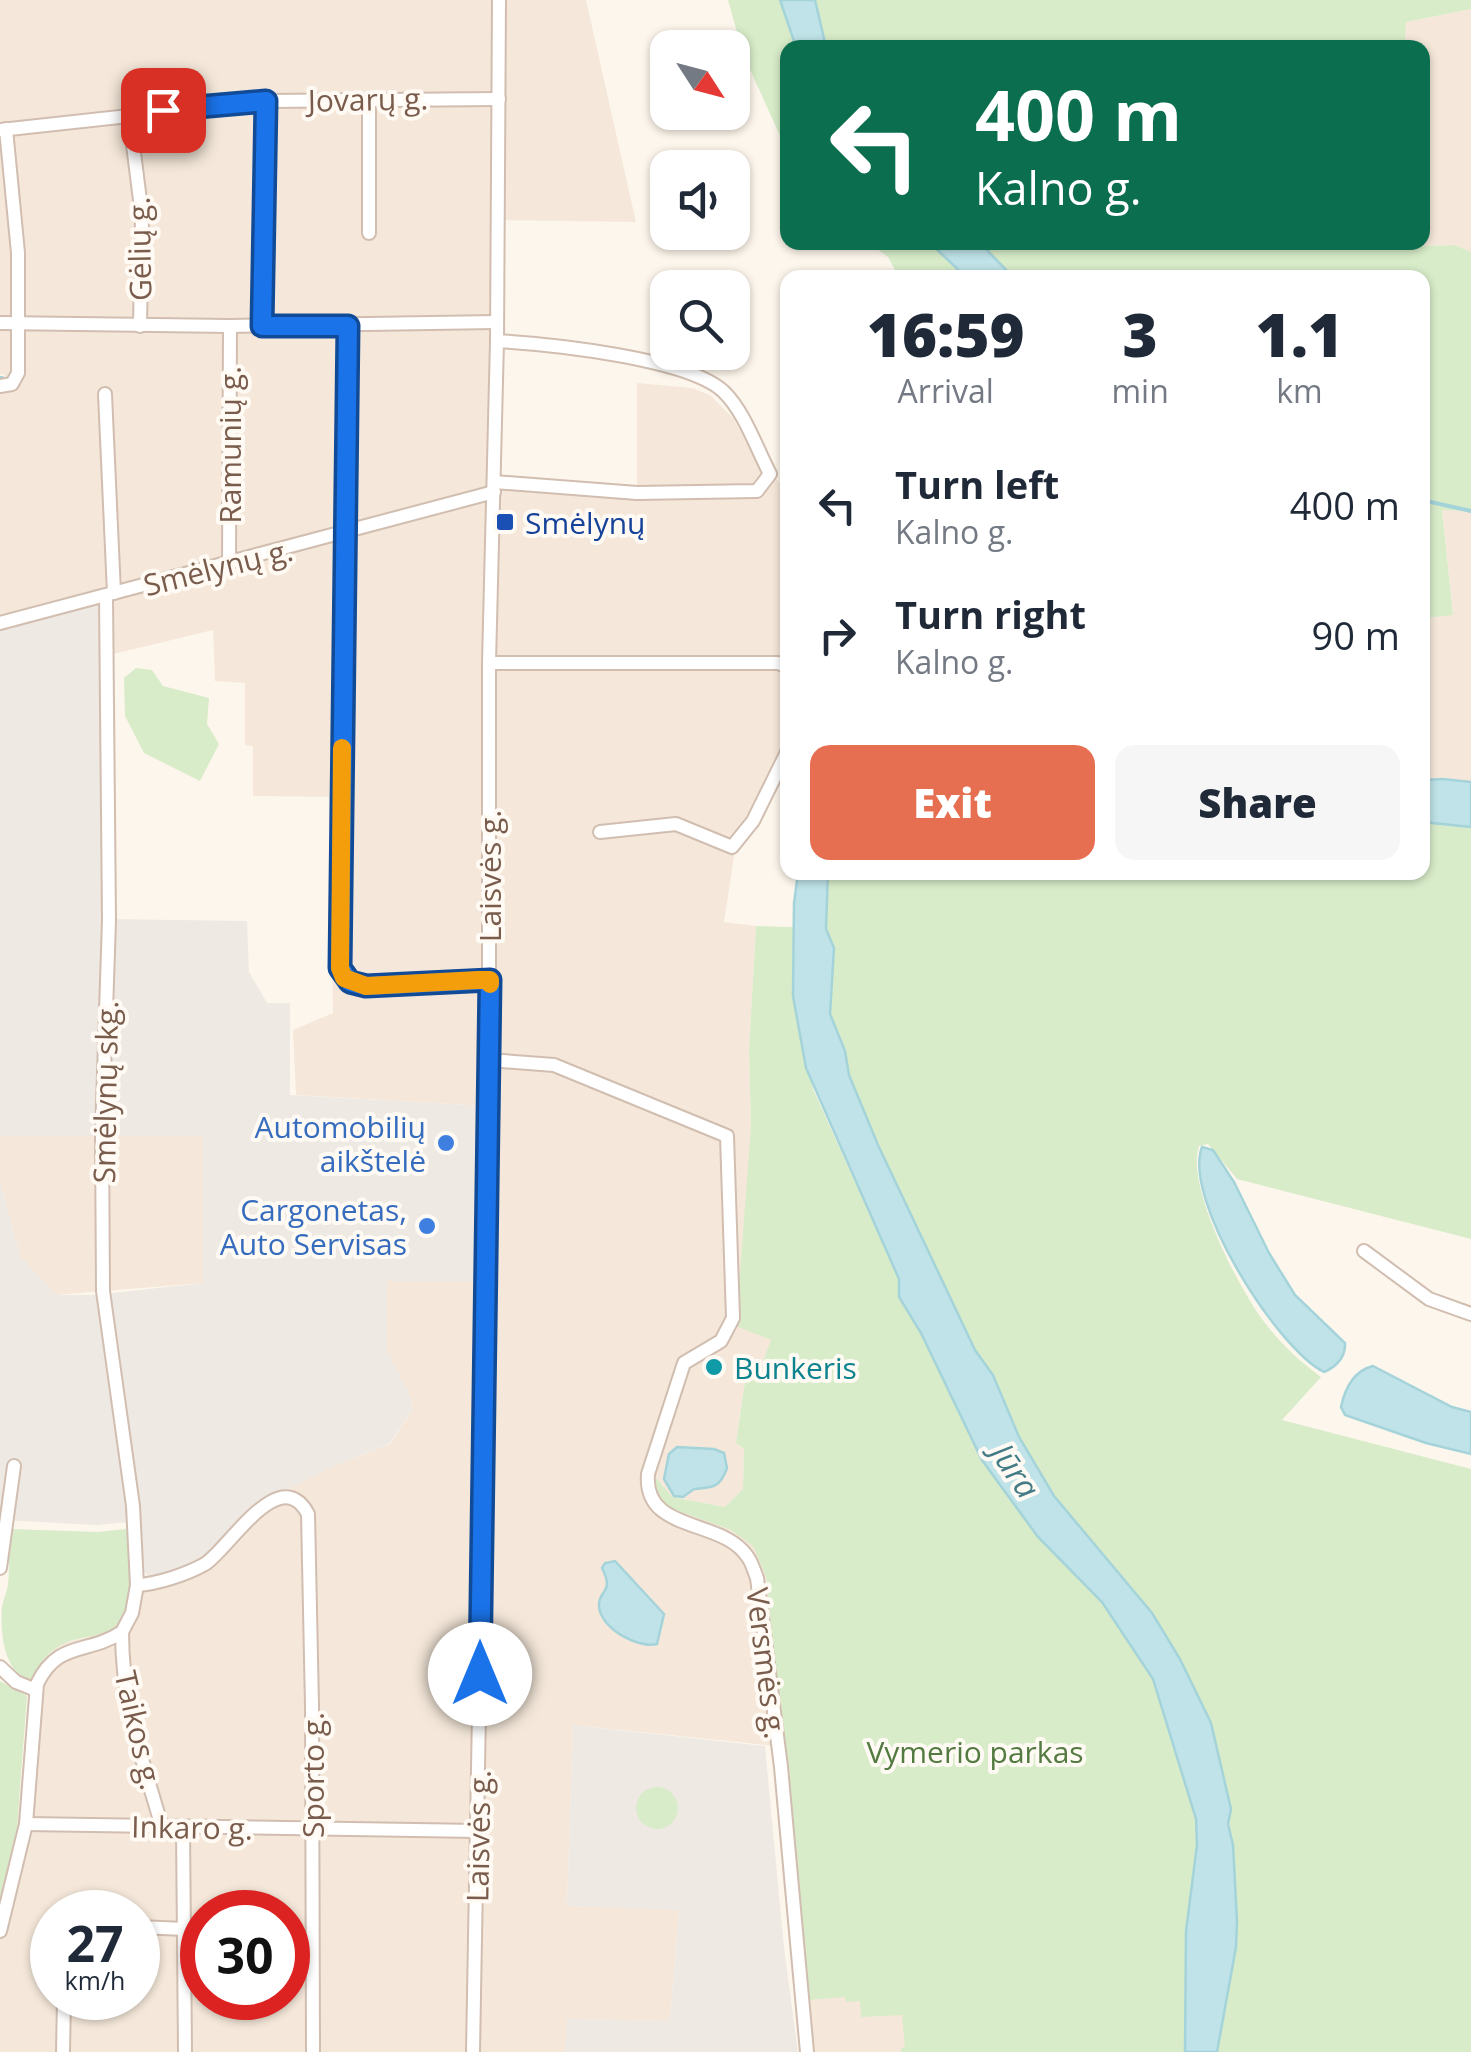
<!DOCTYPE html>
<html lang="en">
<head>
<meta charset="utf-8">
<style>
  :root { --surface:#fff; --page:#f6f6f7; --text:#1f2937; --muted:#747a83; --accent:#e76f51 }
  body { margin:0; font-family:"Open Sans",sans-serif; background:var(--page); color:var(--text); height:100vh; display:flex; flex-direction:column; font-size:38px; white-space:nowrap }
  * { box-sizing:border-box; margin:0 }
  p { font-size:32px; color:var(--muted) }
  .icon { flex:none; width:55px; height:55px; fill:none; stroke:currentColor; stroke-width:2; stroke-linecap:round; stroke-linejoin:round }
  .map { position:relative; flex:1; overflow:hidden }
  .side { position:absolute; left:780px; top:270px; width:650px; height:610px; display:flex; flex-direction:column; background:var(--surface); border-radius:20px; box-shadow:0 2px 8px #0004 }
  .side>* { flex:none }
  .guide { position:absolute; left:780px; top:40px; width:650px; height:210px; border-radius:20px; box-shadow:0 2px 8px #0004; background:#0b6e4f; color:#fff; overflow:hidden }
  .needle { width:65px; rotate:126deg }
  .controls { position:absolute; left:650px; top:30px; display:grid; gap:20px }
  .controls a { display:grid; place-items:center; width:100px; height:100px; border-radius:20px; background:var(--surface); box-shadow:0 2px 8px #0004; font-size:50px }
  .speed { position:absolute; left:30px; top:1890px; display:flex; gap:20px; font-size:50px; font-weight:700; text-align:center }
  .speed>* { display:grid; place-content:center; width:130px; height:130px; border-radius:50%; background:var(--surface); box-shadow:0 2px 8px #0004; line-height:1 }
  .speed small { font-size:25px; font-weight:400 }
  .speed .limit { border:15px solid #d22; background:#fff; color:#111 }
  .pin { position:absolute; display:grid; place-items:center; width:85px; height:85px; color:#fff; margin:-42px; border-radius:20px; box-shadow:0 5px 15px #0006 }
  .me { position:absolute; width:110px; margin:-55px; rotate:0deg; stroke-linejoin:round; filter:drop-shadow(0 0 8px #0008) }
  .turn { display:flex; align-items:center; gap:35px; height:210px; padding:0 30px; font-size:45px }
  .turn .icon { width:130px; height:130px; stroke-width:2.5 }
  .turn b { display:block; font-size:70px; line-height:85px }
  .eta { display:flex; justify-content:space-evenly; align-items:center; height:170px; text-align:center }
  .eta b { font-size:60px; font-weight:800; line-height:70px }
  .cta { display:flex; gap:20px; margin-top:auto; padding:20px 30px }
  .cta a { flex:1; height:115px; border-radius:20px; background:var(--accent); color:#fff; font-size:40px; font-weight:800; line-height:115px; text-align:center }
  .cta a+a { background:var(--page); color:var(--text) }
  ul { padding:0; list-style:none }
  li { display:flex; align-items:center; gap:30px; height:130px; padding:0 30px }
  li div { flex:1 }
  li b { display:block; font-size:38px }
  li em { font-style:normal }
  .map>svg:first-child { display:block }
  .residential { fill:#f5e8da; fill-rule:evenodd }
  .industrial { fill:#efe9e4 }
  .green { fill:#d8ecc9 }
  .water { fill:#bfe3e8; stroke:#a5d3da; stroke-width:2.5 }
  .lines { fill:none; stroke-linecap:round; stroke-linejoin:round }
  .stream { stroke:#a5d3da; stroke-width:4 }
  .minor-casing { stroke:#d1beb0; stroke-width:16 }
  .minor { stroke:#fff; stroke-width:12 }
  .route-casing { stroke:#114b97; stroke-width:25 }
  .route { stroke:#1a73e8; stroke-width:18 }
  .slow { stroke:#f59e0b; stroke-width:18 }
  .transit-dot { fill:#1a4fb4; stroke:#fffaf3; stroke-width:4 }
  .shop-dot { fill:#3f7fe0; stroke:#fffaf3; stroke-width:4 }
  .culture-dot { fill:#0f9aa8; stroke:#fffaf3; stroke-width:4 }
  .labels { text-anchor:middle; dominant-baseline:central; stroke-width:8; stroke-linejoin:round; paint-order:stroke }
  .street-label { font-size:30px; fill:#7a5c4d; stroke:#fffaf3 }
  .transit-label { font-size:30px; fill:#164399; stroke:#fffaf3; text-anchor:start }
  .shop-label { font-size:30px; fill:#366cbe; stroke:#fffaf3; text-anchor:end }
  .culture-label { font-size:30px; fill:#0d838f; stroke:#fffaf3; text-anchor:start }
  .park-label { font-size:30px; fill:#537a41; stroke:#fffaf3 }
  .water-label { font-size:32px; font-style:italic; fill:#437c86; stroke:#fffaf3 }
</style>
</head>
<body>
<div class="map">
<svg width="1471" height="2052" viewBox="0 0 1471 2052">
  <rect width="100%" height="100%" fill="#fdf6ec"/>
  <g class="residential">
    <path d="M0,0H586L636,222L497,220L494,482L637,493V383L692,388L710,395L733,418L762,467L788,489L787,765L756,824L735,850L724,922L756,926L749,1050L751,1127L772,1340L760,1370L745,1382L736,1443L744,1449L743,1489L725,1507L672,1497L666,1493L662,1483V1505L731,1530L754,1546L766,1576L785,1747L573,1725L567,1906L679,1909L670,2021L568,2019L565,2052H0V1911L17,1827L31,1681L40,1664L55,1648L66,1642L89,1637L126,1606L127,1585L153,1579L215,1549L248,1511L259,1504L336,1465L390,1444L412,1410L411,1398L387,1351V1281L486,1106L296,1095L293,1030L333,1013L329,797L253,796V746L245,745V683L215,681L213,630L105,656L0,623V383L5,375L0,374ZM52,1912H138V1998H52ZM202,1912H288V1998H202Z"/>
    <path d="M1471,9V252L1455,245L1390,247V243L1422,242V48L1405,47L1406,22Z"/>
    <path d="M1442,509L1471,511V782L1423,780V618L1453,614Z"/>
    <path d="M102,1134L203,1136V1283L56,1295L20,1256L0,1181V1136Z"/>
    <path d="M803,1952L913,1987L915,2052H807Z"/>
  </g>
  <g class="industrial">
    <path d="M106,596L109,919L247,921L249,972L267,1003H290V1095L487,1106L485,1282L387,1281V1351L411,1398L412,1410L389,1444L336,1465L259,1504L199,1561L153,1579L143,1571L140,1521L96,1525L0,1520V1181L20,1256L56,1295H94L203,1283V1136H0V623Z"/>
    <path d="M573,1725L765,1746L784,1948L798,2052H565L567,2019L670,2021L679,1910L567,1906Z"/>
  </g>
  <g class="green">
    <path d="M728,0H780L796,47L788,48L787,151L743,54Z"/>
    <path d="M815,0H1471V9L1406,22L1405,47L826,48Z"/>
    <path d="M1390,242L1391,247L1455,245L1471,252V511L1442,510L1453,615L1423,618L1422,278L1013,277L980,243Z"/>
    <path d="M869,243H930L966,277H899L888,257Z"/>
    <path d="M136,668L152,670L163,686L209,698L207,724L219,744L200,781L144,753L125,716L124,678Z"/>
    <path d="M1423,822L1471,827V1239L1237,1179L1208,1144L1199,1146C1185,1185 1240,1291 1265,1323C1281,1344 1300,1362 1321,1377L1282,1420L1471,1469V2052H1217L1236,1947L1237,1921L1233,1845L1228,1824L1231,1809L1211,1723L1152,1613L1054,1496L1019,1437L993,1375L975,1350L878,1145L849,1075L845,1051L830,1014L833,965L826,929L828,873L1422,872Z"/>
    <path d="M756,926L793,927L796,1018L813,1089L899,1279V1298L921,1333L982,1460L1038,1537L1102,1602L1153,1679L1196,1819L1197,1845L1186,1931L1185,2052H901V2048L905,2047L902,2015L861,2017L860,2001L846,2002L845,1997L808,2000L766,1576L753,1546L731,1530L662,1505L655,1497L652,1481L657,1479L672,1497L725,1507L743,1489L744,1449L736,1443L745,1382L760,1370L771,1340L736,1326L751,1127L749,1050Z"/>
    <path d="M10,1529L97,1532L127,1529C129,1554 135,1592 123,1616C110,1641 82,1633 61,1645C46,1653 38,1666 31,1681C3,1673 0,1631 2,1606C4,1598 7,1592 8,1584C10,1565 8,1547 10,1529Z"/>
    <path d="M0,1681L27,1696L17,1827L0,1911Z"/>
    <circle cx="657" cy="1808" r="21"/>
  </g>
  <g class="water">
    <path d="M780,0H815L826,47H796Z"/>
    <path d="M930,243H980L1013,277H966Z"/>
    <path d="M1443,779L1471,782V827L1423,822V780Z"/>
    <path d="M798,873H828L826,929L834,948L830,1014L845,1051L849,1075L878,1145L975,1350L993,1375L1019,1437L1054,1496L1152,1613L1180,1659L1211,1723L1231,1809L1228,1824L1233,1845L1237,1921L1236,1947L1217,2052H1185L1186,1931L1197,1845L1196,1819L1153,1679L1102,1602L1038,1537L982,1460L921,1333L899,1297V1279L806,1068L793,996L794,903Z"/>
    <path d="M1202,1147L1213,1150L1234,1182L1269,1253L1295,1295L1345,1343C1346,1357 1336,1367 1324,1372C1276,1348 1182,1198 1202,1147Z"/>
    <path d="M1373,1366L1452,1407L1471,1412V1454L1426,1443L1345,1415L1341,1407C1345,1388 1353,1371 1373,1366Z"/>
    <path d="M677,1447L714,1449L724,1453L727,1468C720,1488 712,1488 694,1489L683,1497L674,1496L664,1479L669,1454Z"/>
    <path d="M615,1561L664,1614L657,1644C638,1649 600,1628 599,1606C598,1589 615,1594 602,1568L605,1563Z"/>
  </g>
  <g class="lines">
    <g class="stream">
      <path d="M0,378H2"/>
      <path d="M1422,500L1471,511"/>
    </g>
    <g class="minor-casing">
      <g id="minor">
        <path d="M369,99V233"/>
        <path d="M129,113L142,216L140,326"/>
        <path d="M0,130L266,101L499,99"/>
        <path d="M0,323L230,326L496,322"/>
        <path d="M262,326L266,101"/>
        <path d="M348,326L340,968L350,982L366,986L489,980"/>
        <path d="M0,386L12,384L18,373V253L6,129"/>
        <path d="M105,394L114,593"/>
        <path d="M494,482L637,493L757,491L770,474C756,447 745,413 724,392C689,358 548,344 497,341"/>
        <path d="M229,564L230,326"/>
        <path d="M0,623L494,492"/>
        <path d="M489,663H778L788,667"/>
        <path d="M600,832L676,824L732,847L753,821L788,750"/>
        <path d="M489,1060L554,1065L727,1136L733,1318L721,1341L684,1363L648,1474C643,1533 721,1518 747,1556C752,1562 754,1571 757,1578L781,1767L807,2052"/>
        <path d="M1364,1251L1429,1299L1471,1314"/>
        <path d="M0,1568L14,1466"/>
        <path d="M137,1585C158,1584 187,1574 205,1564C228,1550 280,1461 308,1514L312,1705L313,2052"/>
        <path d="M122,1632C122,1705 142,1758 162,1827"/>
        <path d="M0,1667L16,1682L36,1690"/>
        <path d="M26,1824L479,1831"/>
        <path d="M183,1828L185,2052"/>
        <path d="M138,1927L185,1929"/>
        <path d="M0,1931L26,1824L37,1684C58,1640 87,1655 122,1632L132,1613L137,1585L133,1506L103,1291L102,1134L109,920L106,596"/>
        <path d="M63,2052L64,1998"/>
        <path d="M473,2052L489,1146V663L497,341L499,0"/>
      </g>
    </g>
    <use href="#minor" class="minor"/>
  </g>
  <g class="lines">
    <g class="route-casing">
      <path id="route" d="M163,110L266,101L262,326H348L340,968L350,982L366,986L490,980L480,1674"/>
    </g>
    <use href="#route" class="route"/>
    <path class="slow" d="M342,748L340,968L344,978L366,986L478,980H490V984"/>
  </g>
  <rect class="transit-dot" x="495" y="512" width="20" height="20" rx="5"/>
  <g class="shop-dot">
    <circle cx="446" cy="1143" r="10"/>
    <circle cx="427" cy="1226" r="10"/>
  </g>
  <circle class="culture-dot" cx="714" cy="1367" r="10"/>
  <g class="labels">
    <g class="street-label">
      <text transform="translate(368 99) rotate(-1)">Jovarų g.</text>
      <text transform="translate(139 249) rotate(-91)">Gėlių g.</text>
      <text transform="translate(229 445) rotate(-90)">Ramunių g.</text>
      <text transform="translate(218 567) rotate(-14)">Smėlynų g.</text>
      <text transform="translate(489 876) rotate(-90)">Laisvės g.</text>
      <text transform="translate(105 1092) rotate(-89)">Smėlynų skg.</text>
      <text transform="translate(767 1663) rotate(83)">Versmės g.</text>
      <text transform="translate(139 1730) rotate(77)">Taikos g.</text>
      <text transform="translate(312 1775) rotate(-90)">Sporto g.</text>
      <text transform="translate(192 1827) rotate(1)">Inkaro g.</text>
      <text transform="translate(478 1836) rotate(-89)">Laisvės g.</text>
    </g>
    <g class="transit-label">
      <text x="525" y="522">Smėlynų</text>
    </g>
    <g class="shop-label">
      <text x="426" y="1126">Automobilių<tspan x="426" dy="34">aikštelė</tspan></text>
      <text x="407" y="1209">Cargonetas,<tspan x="407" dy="34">Auto Servisas</tspan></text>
    </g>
    <g class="culture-label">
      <text x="734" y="1367">Bunkeris</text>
    </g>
    <g class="park-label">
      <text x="975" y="1751">Vymerio parkas</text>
    </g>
    <g class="water-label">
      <text transform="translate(1016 1470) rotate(56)">Jūra</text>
    </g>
  </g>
</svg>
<div class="controls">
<a><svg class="needle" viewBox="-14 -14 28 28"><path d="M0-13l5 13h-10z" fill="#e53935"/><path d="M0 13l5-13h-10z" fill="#747a83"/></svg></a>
<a><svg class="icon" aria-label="sound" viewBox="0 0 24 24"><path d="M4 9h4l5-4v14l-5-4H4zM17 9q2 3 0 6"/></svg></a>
<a><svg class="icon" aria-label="search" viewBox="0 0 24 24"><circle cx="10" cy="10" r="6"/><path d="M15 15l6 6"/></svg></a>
</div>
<div class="speed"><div>27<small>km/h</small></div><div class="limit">30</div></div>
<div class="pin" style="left:163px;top:110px;background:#d93025"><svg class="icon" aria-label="arrive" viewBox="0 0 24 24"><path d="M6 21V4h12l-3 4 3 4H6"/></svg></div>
<svg class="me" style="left:480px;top:1674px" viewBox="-20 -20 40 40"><circle r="19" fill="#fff"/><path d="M0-13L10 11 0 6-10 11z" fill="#1a73e8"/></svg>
<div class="guide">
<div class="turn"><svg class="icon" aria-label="left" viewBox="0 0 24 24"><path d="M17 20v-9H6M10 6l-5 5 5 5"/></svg><div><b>400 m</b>Kalno g.</div></div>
</div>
<section class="side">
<div class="eta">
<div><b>16:59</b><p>Arrival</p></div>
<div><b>3</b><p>min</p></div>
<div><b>1.1</b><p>km</p></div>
</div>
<ul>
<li><svg class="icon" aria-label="left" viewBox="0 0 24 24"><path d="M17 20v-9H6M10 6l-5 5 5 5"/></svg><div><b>Turn left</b><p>Kalno g.</p></div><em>400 m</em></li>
<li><svg class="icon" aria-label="right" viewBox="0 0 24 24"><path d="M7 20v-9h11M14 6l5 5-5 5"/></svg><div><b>Turn right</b><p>Kalno g.</p></div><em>90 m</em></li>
</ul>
<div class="cta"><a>Exit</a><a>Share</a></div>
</section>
</div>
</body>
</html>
